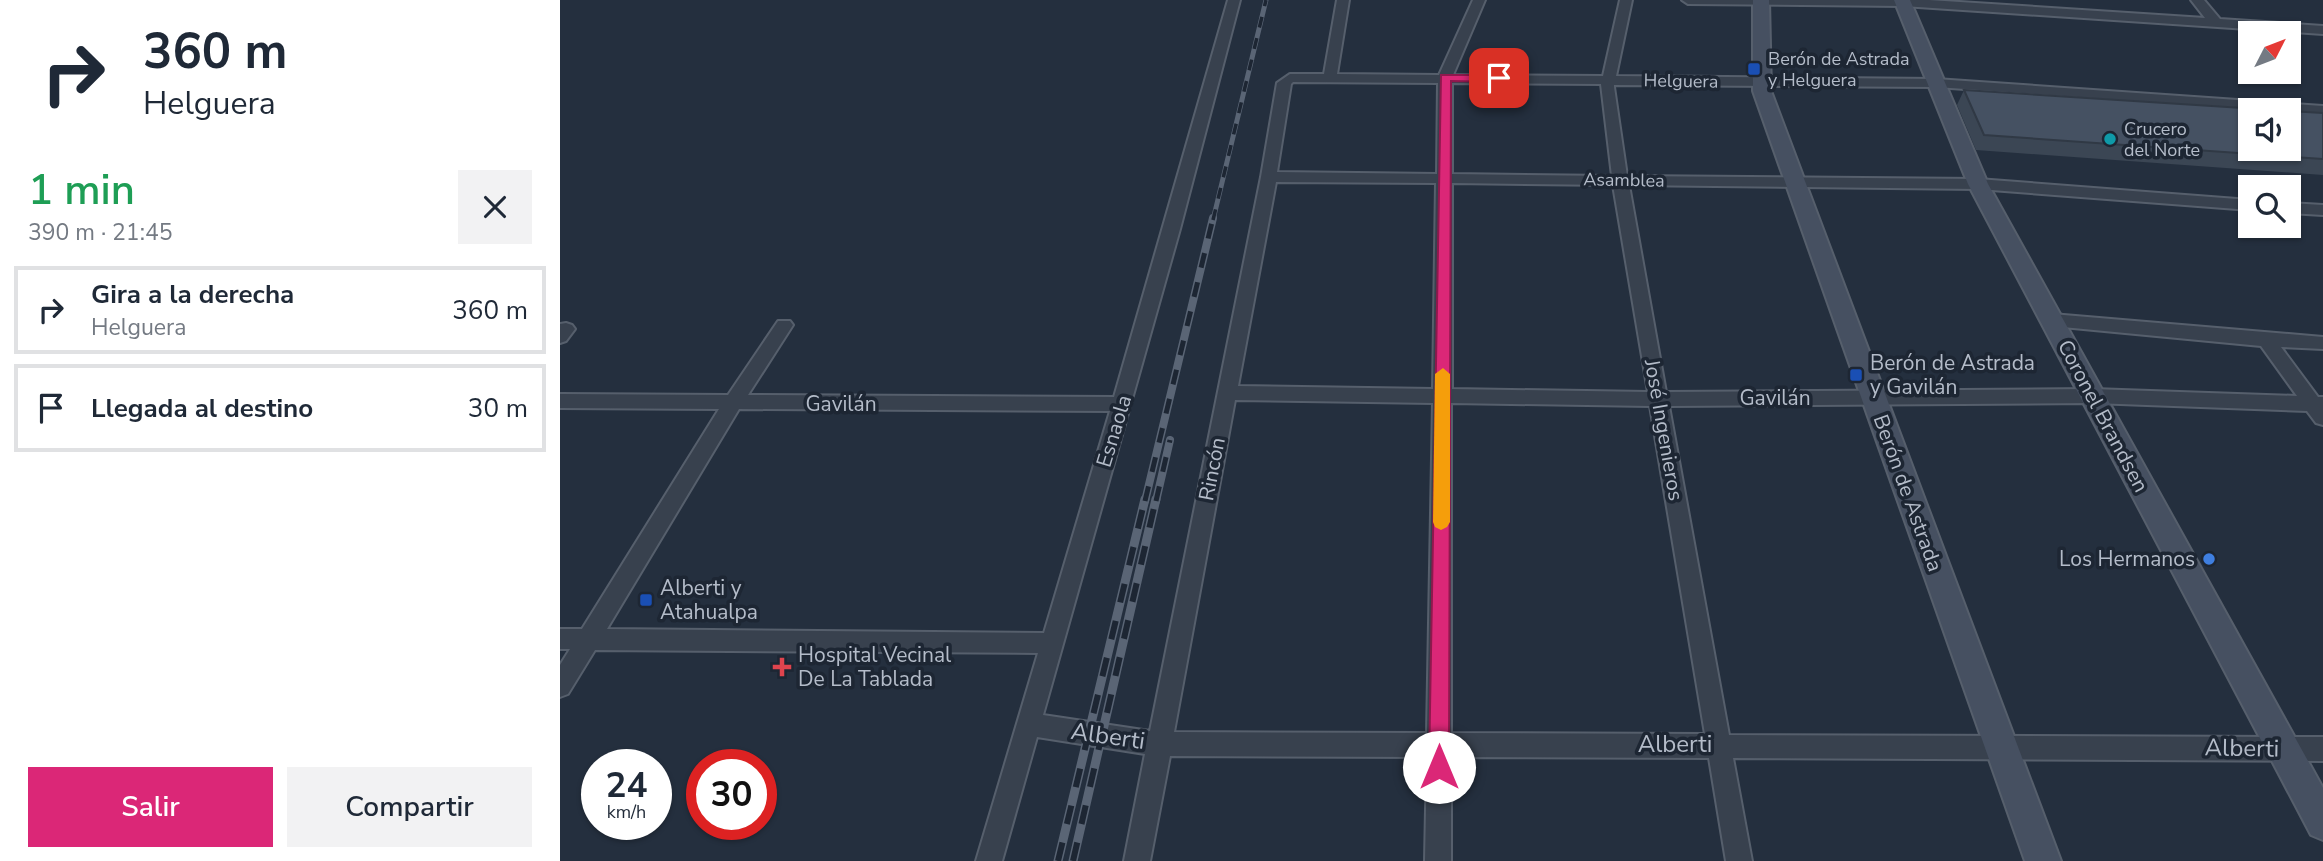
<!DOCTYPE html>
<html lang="es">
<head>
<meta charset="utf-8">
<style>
  :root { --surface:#fff; --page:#f2f2f3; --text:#1f2937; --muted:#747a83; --line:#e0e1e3; --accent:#db2777 }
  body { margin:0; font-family:"Nunito Sans",sans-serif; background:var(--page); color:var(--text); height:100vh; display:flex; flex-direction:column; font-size:26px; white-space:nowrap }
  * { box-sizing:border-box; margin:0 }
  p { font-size:23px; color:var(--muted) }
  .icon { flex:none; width:38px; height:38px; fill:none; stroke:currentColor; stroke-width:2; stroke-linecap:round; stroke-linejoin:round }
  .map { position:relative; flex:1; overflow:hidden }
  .panel { display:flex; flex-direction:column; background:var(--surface); width:560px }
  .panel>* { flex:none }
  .top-card { background:#fff; color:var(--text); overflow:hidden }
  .needle { width:46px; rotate:48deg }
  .buttons { position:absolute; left:1678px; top:21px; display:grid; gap:14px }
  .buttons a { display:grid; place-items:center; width:63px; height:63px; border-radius:0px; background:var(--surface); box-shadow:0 2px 5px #0004; font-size:35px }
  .speed { position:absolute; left:21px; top:749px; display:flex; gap:14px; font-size:35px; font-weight:700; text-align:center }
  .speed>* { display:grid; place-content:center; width:91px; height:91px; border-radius:50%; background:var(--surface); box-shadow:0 2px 5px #0004; line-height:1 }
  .speed small { font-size:18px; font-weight:400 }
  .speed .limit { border:10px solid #d22; background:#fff; color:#111 }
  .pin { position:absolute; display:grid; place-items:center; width:60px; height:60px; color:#fff; margin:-30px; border-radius:14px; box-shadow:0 4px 10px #0006 }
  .me { position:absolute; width:77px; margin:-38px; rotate:0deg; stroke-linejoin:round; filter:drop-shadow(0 0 5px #0008) }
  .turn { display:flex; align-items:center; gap:24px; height:147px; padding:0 28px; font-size:32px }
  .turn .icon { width:91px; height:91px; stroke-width:2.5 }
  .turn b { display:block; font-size:49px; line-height:60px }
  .round { display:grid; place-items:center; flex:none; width:74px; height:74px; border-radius:0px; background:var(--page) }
  .headline { display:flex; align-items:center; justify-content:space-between; height:119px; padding:0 28px }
  h1 { font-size:42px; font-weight:600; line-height:52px; color:#1e9e55 }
  .cta { display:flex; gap:14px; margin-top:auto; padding:14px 28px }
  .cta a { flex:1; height:80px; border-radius:0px; background:var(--accent); color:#fff; font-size:28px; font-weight:600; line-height:80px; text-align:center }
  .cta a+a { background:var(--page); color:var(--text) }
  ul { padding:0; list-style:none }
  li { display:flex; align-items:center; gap:21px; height:88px; margin:0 14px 10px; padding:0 14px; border:4px solid var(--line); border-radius:0px }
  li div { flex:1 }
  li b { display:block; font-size:26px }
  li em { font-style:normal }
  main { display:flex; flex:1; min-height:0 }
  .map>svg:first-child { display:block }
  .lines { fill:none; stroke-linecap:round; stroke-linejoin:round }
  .street-casing { stroke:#565f6c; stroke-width:4 }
  .secondary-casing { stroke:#565f6c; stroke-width:4 }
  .street { fill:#38414e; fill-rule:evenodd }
  .secondary { fill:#465061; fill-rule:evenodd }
  .rail-far2-casing { stroke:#5a6575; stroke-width:5 }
  .rail-far1-casing { stroke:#5a6575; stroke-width:8 }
  .rail-casing { stroke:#5a6575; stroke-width:9 }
  .rail-far2 { stroke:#1d2633; stroke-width:3.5; stroke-dasharray:11; stroke-linecap:butt }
  .rail-far1 { stroke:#1d2633; stroke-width:5; stroke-dasharray:15; stroke-linecap:butt }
  .rail { stroke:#1d2633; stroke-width:6; stroke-dasharray:19; stroke-linecap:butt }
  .wall { fill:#3b4654 }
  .building { fill:#455162; stroke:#303945; stroke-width:2 }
  .route { fill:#db2777; stroke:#8e194d; stroke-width:2 }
  .slow { fill:#f59e0b }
  .transit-dot { fill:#1a4fb4; stroke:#1d2633; stroke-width:2.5 }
  .culture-dot { fill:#0f9aa8; stroke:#1d2633; stroke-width:2.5 }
  .shop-dot { fill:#3f7fe0; stroke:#1d2633; stroke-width:2.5 }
  .health-dot { fill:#e0444e; stroke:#1d2633; stroke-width:2.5 }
  .labels { text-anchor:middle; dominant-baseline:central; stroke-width:7; stroke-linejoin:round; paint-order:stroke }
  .far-poi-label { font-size:18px; fill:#b4bcc9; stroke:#1d2633; text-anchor:start }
  .far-street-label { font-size:18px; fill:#b4bcc9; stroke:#1d2633 }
  .poi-label { font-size:21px; fill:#b4bcc9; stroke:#1d2633; text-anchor:start }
  .street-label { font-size:21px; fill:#b4bcc9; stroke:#1d2633 }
  .near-street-label { font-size:24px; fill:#b4bcc9; stroke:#1d2633 }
</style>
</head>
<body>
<main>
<section class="panel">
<div class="top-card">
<div class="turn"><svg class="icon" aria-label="right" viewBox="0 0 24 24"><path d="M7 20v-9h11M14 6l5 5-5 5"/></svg><div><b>360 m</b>Helguera</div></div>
</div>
<div class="headline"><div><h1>1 min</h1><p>390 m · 21:45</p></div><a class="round"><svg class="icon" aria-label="close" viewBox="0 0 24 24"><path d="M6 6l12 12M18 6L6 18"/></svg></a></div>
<ul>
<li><svg class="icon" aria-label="right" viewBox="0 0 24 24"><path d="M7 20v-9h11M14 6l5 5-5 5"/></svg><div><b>Gira a la derecha</b><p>Helguera</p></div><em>360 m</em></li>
<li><svg class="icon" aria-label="arrive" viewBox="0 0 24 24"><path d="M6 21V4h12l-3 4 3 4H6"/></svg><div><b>Llegada al destino</b></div><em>30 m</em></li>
</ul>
<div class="cta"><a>Salir</a><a>Compartir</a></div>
</section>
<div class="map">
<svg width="1763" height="861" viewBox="0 0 1763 861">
  <rect width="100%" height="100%" fill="#242f3e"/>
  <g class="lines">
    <g class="street-casing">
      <g id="street">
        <path d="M668,0H680L620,229L483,715L590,731L701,177L717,83L730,74H764L777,0H789L777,74L879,75L913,0H925L893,75L1043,76L1060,0H1072L1056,76L1376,79L1763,106V114L1376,87L1054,85V87L1067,176L1418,179L1690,200V210L1418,189L1069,185L1106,392L1533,389L1737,396L1701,346L1492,326L1483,320L1492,314L1763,337V349L1721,347L1758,397H1763V425L1756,423L1747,411L1533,403L1109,406L1169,735L1763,737V761L1173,758L1192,861H1166L1149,758L891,757V861H865L867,757L610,756L590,861H564L585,754L477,737L442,861H416L478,653L35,650L8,694L0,697V665L10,649H0V629H22L159,409L0,408V394L168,395L218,321H230L233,325L188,395L554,397ZM733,82L878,83L877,174L717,172L731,84ZM892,83L1041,84L1052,176L892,174ZM716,182L876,183L873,389L678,386ZM892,183L1053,185L1088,392L892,389ZM675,400L873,403L867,733L614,732ZM891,403L1090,406L1145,734L891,733ZM179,409L550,411L484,633L47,629Z"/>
        <path d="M1122,0H1369L1645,18L1631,0H1644L1660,19L1763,26V34L1343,6L1128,4Z"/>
        <path d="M1729,203L1763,205V215L1729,213Z"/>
        <path d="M6,323L12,325L15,329L6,341L0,343V324Z"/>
      </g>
    </g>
    <g class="secondary-casing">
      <g id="secondary">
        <path d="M1193,0H1209L1211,91L1501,861H1465L1193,91Z"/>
        <path d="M1334,0H1350L1428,184L1763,788V840L1751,835L1408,184Z"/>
      </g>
    </g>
    <use href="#street" class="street"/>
    <use href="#secondary" class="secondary"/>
    <g class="rail-far2-casing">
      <path id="rail-far2" d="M653,220L706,0"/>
    </g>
    <g class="rail-far1-casing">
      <g id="rail-far1">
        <path d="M585,501L653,218"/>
        <path d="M596,501L610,440"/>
      </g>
    </g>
    <g class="rail-casing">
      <g id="rail">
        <path d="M498,861L585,499"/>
        <path d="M513,861L596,499"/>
      </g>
    </g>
    <use href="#rail-far2" class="rail-far2"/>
    <use href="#rail-far1" class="rail-far1"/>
    <use href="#rail" class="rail"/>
  </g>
  <path class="wall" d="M1404,90L1763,113V175L1416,150L1397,105Z"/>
  <path class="building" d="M1404,90L1714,110H1690V149H1729V111L1763,113V159L1424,135Z"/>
  <path class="route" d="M881,75H939L945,78L939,82L891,81L889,767L886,774L879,777L872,774L869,767Z"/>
  <path class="slow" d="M883,368L890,374V522L887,527L881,530L875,527L873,522L875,374Z"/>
  <g class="transit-dot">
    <rect x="1187" y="62" width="14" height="14" rx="3.5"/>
    <rect x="1289" y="368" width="14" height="14" rx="3.5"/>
    <rect x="79" y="593" width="14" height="14" rx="3.5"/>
  </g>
  <circle class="culture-dot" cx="1550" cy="139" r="7"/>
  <circle class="shop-dot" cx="1649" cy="559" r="7"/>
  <path class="health-dot" d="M218.5 656.5h7v7h7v7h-7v7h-7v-7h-7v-7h7z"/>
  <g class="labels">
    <g class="far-poi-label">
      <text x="1208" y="59">Berón de Astrada<tspan x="1208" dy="21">y Helguera</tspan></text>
      <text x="1564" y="129">Crucero<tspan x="1564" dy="21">del Norte</tspan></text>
    </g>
    <g class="far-street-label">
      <text transform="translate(1121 81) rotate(1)">Helguera</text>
      <text transform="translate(1064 180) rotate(1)">Asamblea</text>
    </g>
    <g class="poi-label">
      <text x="1310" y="363">Berón de Astrada<tspan x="1310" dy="24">y Gavilán</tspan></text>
      <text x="1635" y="559" text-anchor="end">Los Hermanos</text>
      <text x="100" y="588">Alberti y<tspan x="100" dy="24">Atahualpa</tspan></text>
      <text x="238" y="655">Hospital Vecinal<tspan x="238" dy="24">De La Tablada</tspan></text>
    </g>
    <g class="street-label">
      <text x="1215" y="398">Gavilán</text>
      <text x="281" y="404">Gavilán</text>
      <text transform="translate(1543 416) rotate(62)">Coronel Brandsen</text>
      <text transform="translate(1104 430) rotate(80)">José Ingenieros</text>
      <text transform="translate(554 431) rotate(-73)">Esnaola</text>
      <text transform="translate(652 469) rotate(-79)">Rincón</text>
      <text transform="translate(1348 493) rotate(70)">Berón de Astrada</text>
    </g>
    <g class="near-street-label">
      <text transform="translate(548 736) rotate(8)">Alberti</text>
      <text x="1115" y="744">Alberti</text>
      <text transform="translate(1682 748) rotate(1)">Alberti</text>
    </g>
  </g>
</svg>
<div class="buttons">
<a><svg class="needle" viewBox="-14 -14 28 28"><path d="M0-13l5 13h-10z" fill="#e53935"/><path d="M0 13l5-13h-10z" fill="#747a83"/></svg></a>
<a><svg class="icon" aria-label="sound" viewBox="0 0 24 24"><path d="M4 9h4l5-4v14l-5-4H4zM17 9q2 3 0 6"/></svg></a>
<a><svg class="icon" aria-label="search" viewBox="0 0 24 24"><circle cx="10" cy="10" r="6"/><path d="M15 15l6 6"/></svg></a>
</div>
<div class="speed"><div>24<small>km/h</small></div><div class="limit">30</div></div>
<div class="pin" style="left:939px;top:78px;background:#d93025"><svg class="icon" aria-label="arrive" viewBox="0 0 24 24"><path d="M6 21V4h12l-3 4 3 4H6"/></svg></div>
<svg class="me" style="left:879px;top:767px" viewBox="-20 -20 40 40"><circle r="19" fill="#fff"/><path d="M0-13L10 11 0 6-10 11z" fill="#db2777"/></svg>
</div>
</main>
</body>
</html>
